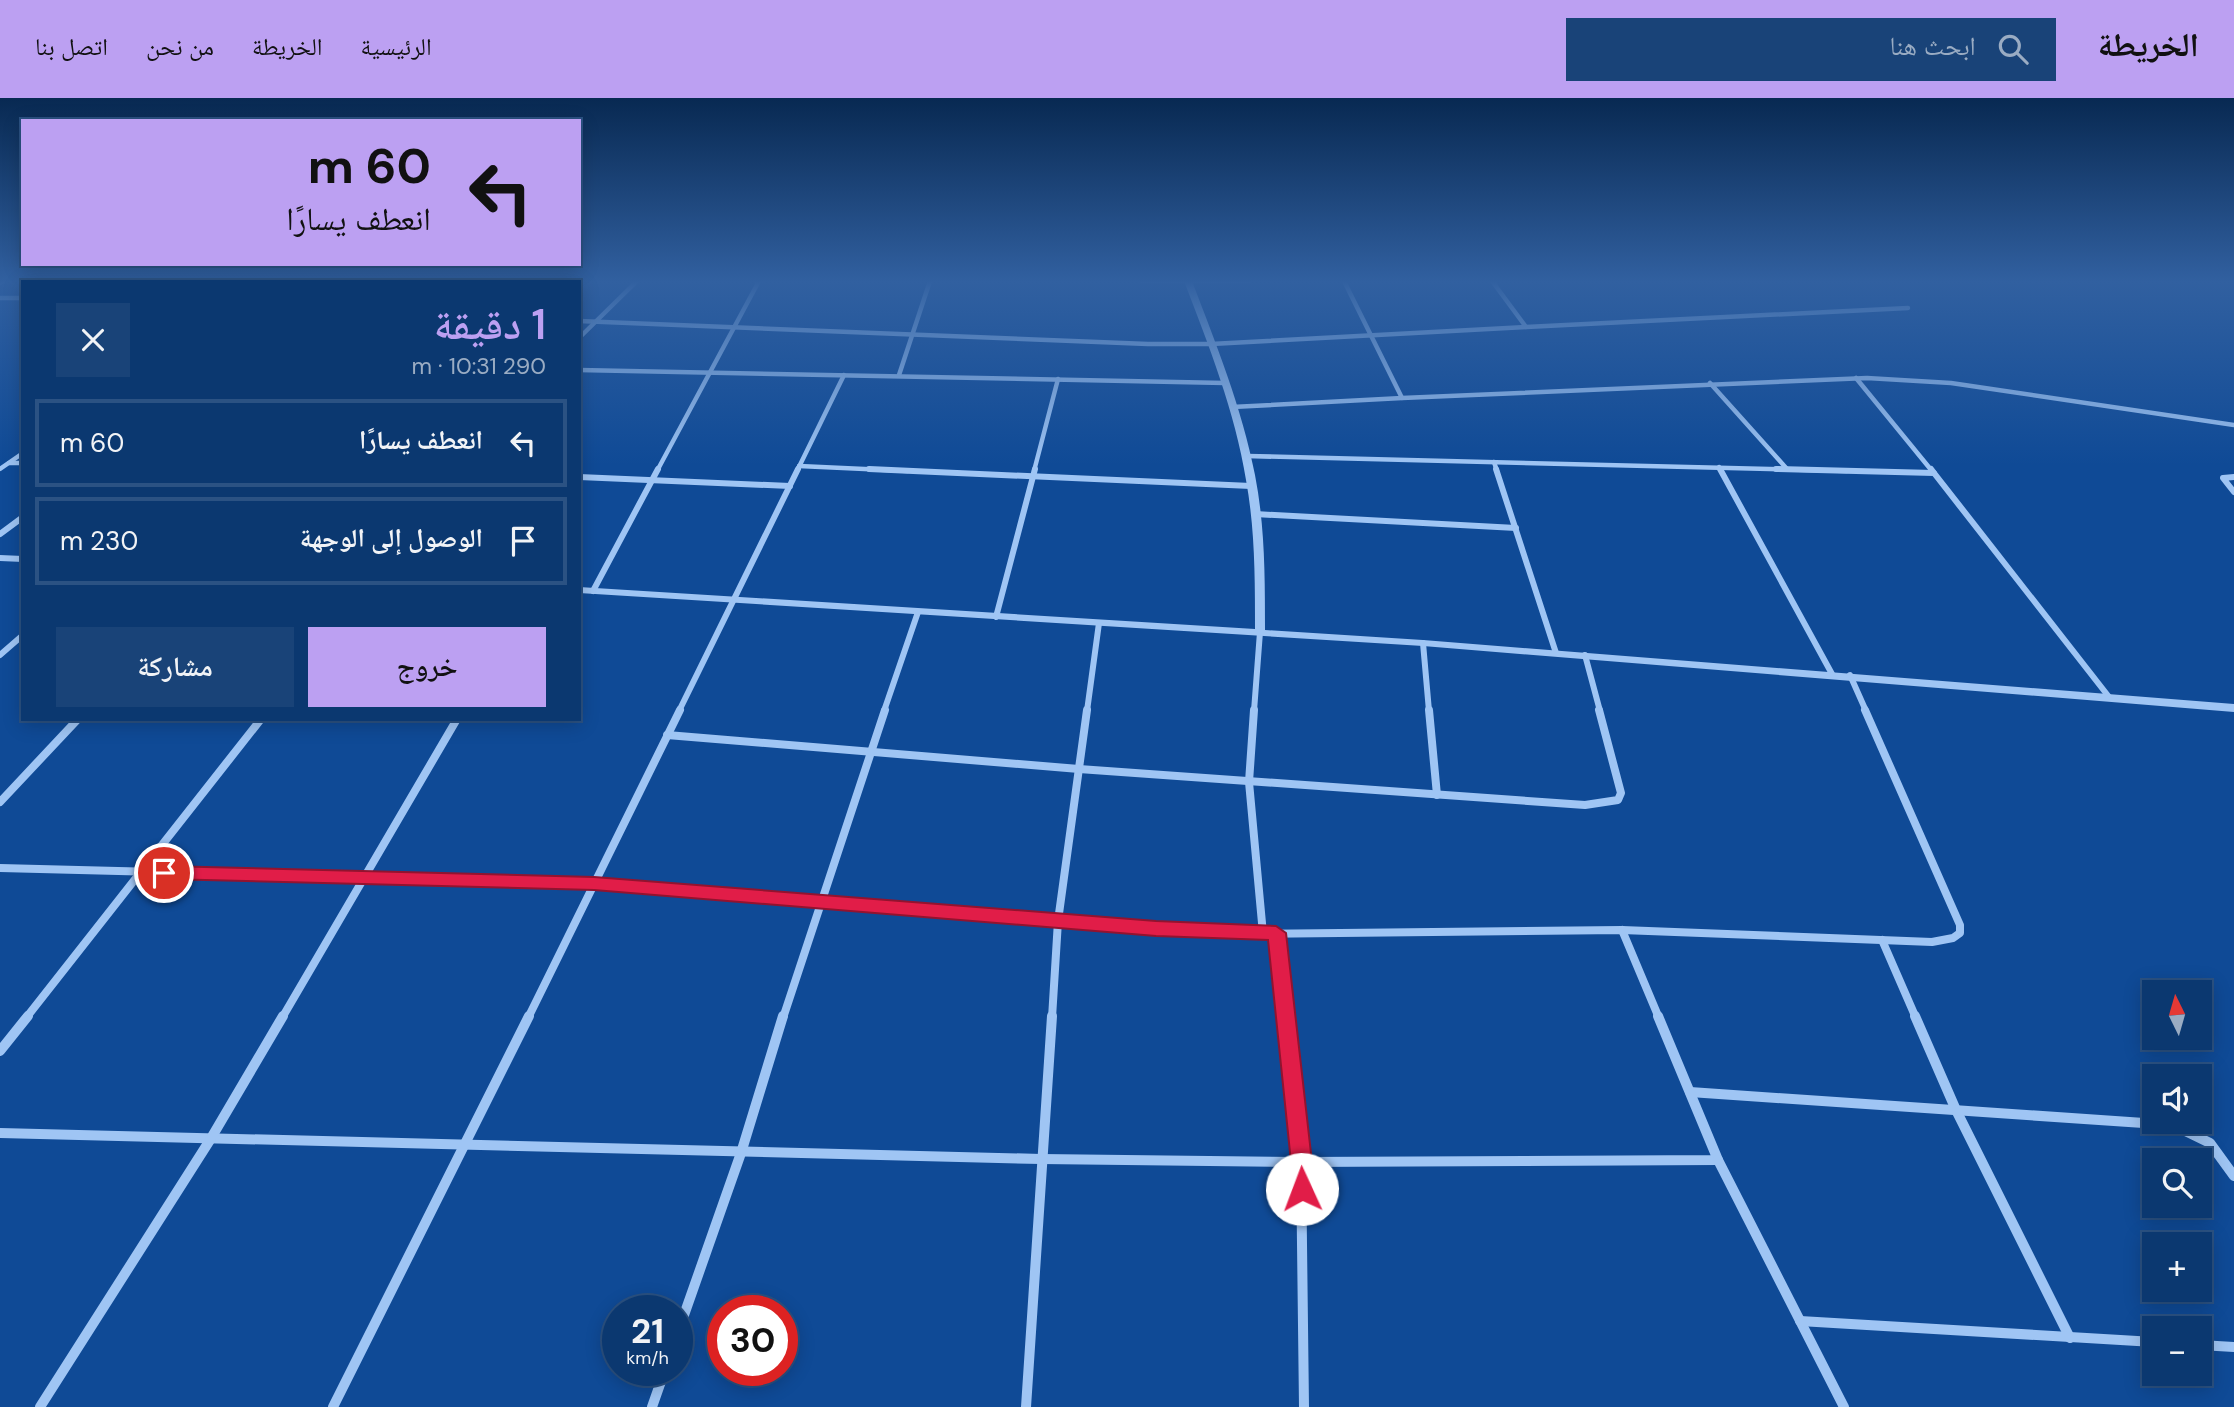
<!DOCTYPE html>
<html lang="ar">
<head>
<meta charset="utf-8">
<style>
  :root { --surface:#0b3870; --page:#194378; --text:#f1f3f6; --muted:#9aacc3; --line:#2b5283; --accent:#bca0f2 }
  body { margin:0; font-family:"DM Sans","Noto Naskh Arabic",sans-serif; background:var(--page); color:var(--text); direction:rtl; height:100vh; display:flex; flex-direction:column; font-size:26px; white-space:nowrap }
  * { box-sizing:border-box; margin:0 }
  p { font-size:23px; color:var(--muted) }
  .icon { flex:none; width:38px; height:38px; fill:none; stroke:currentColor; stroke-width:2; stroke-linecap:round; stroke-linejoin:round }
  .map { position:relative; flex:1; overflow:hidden; direction:ltr }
  .sheet { position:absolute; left:21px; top:182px; width:560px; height:441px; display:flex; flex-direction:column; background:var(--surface); border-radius:0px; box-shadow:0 4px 18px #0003,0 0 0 2px var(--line); direction:rtl }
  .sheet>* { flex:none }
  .banner { position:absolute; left:21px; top:21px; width:560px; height:147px; border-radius:0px; box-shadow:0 4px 18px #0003,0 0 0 2px var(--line); direction:rtl; background:#bca0f2; color:#111; overflow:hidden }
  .needle { width:46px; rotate:355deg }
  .fabs { position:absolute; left:2142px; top:882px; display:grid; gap:14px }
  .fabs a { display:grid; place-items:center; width:70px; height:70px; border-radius:0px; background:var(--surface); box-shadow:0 4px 18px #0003,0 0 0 2px var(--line); font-size:35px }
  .speed { position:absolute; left:602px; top:1197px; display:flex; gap:14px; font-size:35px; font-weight:700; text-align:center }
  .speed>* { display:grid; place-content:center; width:91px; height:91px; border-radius:50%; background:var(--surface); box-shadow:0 4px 18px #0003,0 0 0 2px var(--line); line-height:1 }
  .speed small { font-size:18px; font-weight:400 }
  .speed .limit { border:10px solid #d22; background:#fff; color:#111 }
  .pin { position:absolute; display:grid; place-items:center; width:60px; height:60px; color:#fff; margin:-30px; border:4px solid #fff; border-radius:50%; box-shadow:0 2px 7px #0007 }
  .me { position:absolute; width:77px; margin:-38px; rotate:358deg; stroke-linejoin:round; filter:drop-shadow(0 0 5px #0008) }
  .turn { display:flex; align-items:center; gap:24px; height:147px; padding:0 35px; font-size:32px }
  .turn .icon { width:91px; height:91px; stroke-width:2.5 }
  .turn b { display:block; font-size:49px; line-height:60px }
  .round { display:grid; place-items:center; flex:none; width:74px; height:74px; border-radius:0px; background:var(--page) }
  .headline { display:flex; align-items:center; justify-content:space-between; height:119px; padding:0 35px }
  h1 { font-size:42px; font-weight:600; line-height:52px; color:var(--accent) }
  .primary-button { display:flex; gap:14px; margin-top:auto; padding:14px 35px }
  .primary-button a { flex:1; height:80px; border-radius:0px; background:var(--accent); color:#111; font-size:28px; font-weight:600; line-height:80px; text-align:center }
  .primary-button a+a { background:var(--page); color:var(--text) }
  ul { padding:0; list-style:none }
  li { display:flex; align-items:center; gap:21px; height:88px; margin:0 14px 10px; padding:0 21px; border:4px solid var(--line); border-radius:0px }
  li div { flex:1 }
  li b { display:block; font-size:26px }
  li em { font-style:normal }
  header { display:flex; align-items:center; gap:42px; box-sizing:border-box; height:98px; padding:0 35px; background:var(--accent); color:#111 }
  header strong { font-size:33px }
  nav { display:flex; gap:38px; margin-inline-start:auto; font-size:24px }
  .search { width:490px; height:63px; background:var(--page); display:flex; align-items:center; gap:18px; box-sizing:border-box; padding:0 24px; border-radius:0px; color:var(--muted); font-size:26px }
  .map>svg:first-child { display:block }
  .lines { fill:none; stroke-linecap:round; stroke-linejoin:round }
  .minor-far3 { stroke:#9fc5f4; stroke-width:4.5 }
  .minor-far2 { stroke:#9fc5f4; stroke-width:6 }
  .minor-far1 { stroke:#9fc5f4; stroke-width:8 }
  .minor { stroke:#9fc5f4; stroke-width:10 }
  .tertiary { fill:#9fc5f4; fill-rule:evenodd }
  .route { fill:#e11d48; stroke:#92132f; stroke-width:2 }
</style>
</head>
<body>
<header>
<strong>الخريطة</strong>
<div class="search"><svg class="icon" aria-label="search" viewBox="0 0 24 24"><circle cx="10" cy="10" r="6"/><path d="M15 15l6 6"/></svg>ابحث هنا</div>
<nav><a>الرئيسية</a><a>الخريطة</a><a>من نحن</a><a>اتصل بنا</a></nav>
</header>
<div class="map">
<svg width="2234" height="1309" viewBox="0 0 2234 1309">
  <rect width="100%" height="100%" fill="#0f4a96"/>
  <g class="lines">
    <g class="minor-far3">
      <path d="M1142,183H1249"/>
      <path d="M0,185L3,183"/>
      <path d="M0,200H23"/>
      <path d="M579,223L1148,246H1211L1526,229L1492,183"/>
      <path d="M1526,229L1908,210"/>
      <path d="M579,240L637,183"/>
      <path d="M579,272L1225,285"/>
      <path d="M899,277L930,183"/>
      <path d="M1856,280L1932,373"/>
      <path d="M1710,285L1787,371"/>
      <path d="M1402,300L1867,280L1951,285L2234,327"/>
      <path d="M1232,309L1402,300L1344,183"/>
      <path d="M1247,358L1847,373"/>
      <path d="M1494,364L1497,373"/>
      <path d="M9,365H23"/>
      <path d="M799,368L908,373"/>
      <path d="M1719,369L1721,373"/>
      <path d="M0,371L23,355"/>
      <path d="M657,373L759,183"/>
      <path d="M797,373L844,277"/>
      <path d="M1034,373L1058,281"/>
    </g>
    <g class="minor-far2">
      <path d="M869,371L1251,388"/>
      <path d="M1496,371L1556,555"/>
      <path d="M1720,371L1832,576"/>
      <path d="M1776,371L1934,375L2109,599"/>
      <path d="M1931,371L1934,375"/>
      <path d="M579,379L790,388"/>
      <path d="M2234,379L2223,380L2234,394"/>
      <path d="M1255,416L1516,430"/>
      <path d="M0,436L23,419"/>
      <path d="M593,493L658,371"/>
      <path d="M996,519L1035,371"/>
      <path d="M1423,545L1429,613"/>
      <path d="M0,557L23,537"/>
      <path d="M1585,557L1600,613"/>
      <path d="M1850,577L1866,613"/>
      <path d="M679,613L798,371"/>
      <path d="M884,613L918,514"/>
      <path d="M1087,613L1099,525"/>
      <path d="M1254,613L1260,534"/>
    </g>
    <g class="minor-far1">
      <path d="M1254,612L1249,684L1263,836"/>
      <path d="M1429,612L1437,697"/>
      <path d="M667,637L1079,671L1585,707L1618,702L1621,695L1599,612"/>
      <path d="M0,704L78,621"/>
      <path d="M0,770L594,785L1242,836L1622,832L1932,844L1953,840L1960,835V827L1865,612"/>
      <path d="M1622,832L1659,920"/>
      <path d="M1276,835L1285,920"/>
      <path d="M1882,842L1916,920"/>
      <path d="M26,920L261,621"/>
      <path d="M282,920L457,621"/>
      <path d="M528,920L680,612"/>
      <path d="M783,920L885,612"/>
      <path d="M1052,920L1058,823L1087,612"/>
    </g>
    <g class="minor">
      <path d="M1285,918L1301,1064L1304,1309"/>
      <path d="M1915,918L1956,1012L2070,1240"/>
      <path d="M0,953L28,918"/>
      <path d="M1690,994L2173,1027L2210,1045L2234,1078"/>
      <path d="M0,1035L1041,1061L1301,1064L1718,1062L1658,918"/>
      <path d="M1718,1062L1844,1309"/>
      <path d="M1800,1223L2154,1244"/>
      <path d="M677,1237L741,1055L783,918"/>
      <path d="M2200,1247L2234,1249"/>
      <path d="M40,1309L210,1042L283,918"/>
      <path d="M333,1309L529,918"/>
      <path d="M652,1309L665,1272"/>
      <path d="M1026,1309L1052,918"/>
    </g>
    <g class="tertiary">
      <path d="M1184,183H1192C1216,246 1242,310 1255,377C1265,428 1265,480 1265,532L1423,542L2234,606V614L1423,548L579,495V489L1255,531C1255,481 1255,431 1246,382C1235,314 1209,248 1184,183Z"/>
      <path d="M0,457L23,458V464L0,463Z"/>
    </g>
  </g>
  <linearGradient id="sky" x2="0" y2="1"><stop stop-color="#082952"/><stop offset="0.5" stop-color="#3160a0"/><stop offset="1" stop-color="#3160a0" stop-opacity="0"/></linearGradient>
  <rect width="2234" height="367" fill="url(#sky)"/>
  <path class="route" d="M164,768L594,779L1156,823L1276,828L1286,835L1312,1064L1313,1091L1309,1098L1302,1101L1294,1098L1291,1091V1064L1268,842L1156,838L594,792L164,781L155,775Z"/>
</svg>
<div class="fabs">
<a><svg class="needle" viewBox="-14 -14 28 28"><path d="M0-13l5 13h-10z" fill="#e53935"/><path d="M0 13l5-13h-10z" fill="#9aacc3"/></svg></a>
<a><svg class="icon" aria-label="sound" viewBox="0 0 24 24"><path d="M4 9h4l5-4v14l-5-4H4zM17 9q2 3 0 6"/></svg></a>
<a><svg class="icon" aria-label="search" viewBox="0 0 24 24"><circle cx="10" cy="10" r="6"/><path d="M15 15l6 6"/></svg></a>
<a>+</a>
<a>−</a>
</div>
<div class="speed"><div>21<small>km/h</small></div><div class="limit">30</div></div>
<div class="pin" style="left:164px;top:775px;background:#d93025"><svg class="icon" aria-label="arrive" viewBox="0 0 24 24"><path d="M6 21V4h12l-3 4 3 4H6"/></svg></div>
<svg class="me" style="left:1302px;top:1091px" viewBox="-20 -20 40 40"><circle r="19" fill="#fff"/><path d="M0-13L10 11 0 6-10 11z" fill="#e11d48"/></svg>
<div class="banner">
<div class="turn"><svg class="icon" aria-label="left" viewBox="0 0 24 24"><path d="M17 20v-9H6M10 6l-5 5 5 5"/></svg><div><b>60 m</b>انعطف يسارًا</div></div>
</div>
<section class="sheet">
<div class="headline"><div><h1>1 دقيقة</h1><p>290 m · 10:31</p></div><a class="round"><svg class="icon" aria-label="close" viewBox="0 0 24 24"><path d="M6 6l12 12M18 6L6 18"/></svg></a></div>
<ul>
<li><svg class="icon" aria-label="left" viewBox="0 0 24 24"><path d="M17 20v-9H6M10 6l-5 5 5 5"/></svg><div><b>انعطف يسارًا</b></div><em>60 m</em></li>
<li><svg class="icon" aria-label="arrive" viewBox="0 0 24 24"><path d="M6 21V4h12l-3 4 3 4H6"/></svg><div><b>الوصول إلى الوجهة</b></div><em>230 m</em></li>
</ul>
<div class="primary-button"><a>خروج</a><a>مشاركة</a></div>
</section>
</div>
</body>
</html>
